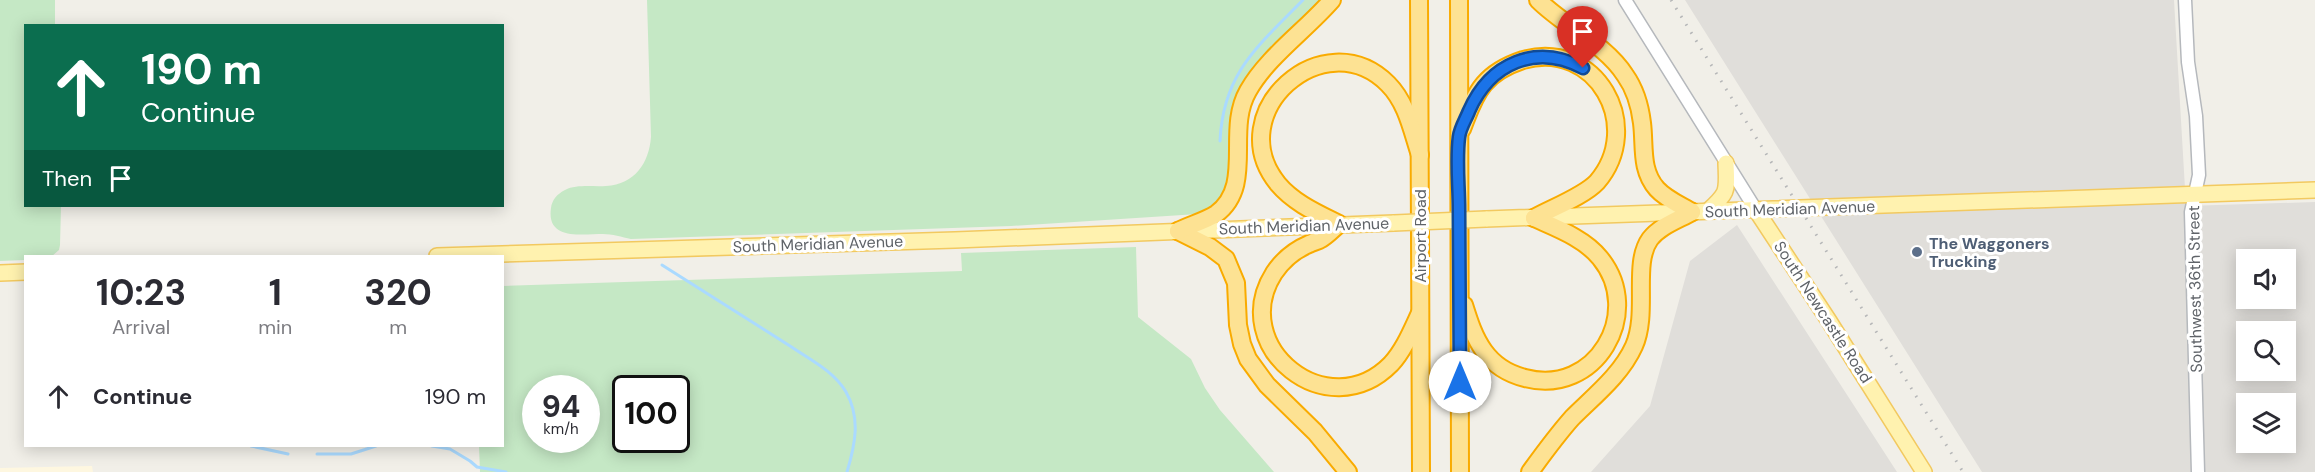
<!DOCTYPE html>
<html lang="en">
<head>
<meta charset="utf-8">
<style>
  :root { --surface:#fff; --page:#f2f2f3; --text:#2b2b33; --muted:#7c7c81 }
  body { margin:0; font-family:"DM Sans",sans-serif; background:var(--page); color:var(--text); height:100vh; display:flex; flex-direction:column; font-size:22px; white-space:nowrap }
  * { box-sizing:border-box; margin:0 }
  p { font-size:20px; color:var(--muted) }
  .icon { flex:none; width:33px; height:33px; fill:none; stroke:currentColor; stroke-width:2; stroke-linecap:round; stroke-linejoin:round }
  .map { position:relative; flex:1; overflow:hidden }
  .sheet { position:absolute; left:24px; top:255px; width:480px; height:192px; display:flex; flex-direction:column; background:var(--surface); border-radius:0px; box-shadow:0 3px 15px #0003 }
  .sheet>* { flex:none }
  .top-card { position:absolute; left:24px; top:24px; width:480px; height:183px; border-radius:0px; box-shadow:0 3px 15px #0003; background:#0b6e4f; color:#fff; overflow:hidden }
  .fabs { position:absolute; left:2236px; top:249px; display:grid; gap:12px }
  .fabs a { display:grid; place-items:center; width:60px; height:60px; border-radius:0px; background:var(--surface); box-shadow:0 3px 15px #0003; font-size:30px }
  .speed { position:absolute; left:522px; top:375px; display:flex; gap:12px; font-size:30px; font-weight:700; text-align:center }
  .speed>* { display:grid; place-content:center; width:78px; height:78px; border-radius:50%; background:var(--surface); box-shadow:0 3px 15px #0003; line-height:1 }
  .speed small { font-size:15px; font-weight:400 }
  .speed .limit { border:3px solid #111; border-radius:9px; background:#fff; color:#111 }
  .pin { position:absolute; display:grid; place-items:center; width:51px; height:51px; color:#fff; margin:-62px -26px; border-radius:50% 50% 50% 0; rotate:-45deg; box-shadow:0 0 6px #0007 }
  .pin .icon { rotate:45deg }
  .me { position:absolute; width:66px; margin:-33px; rotate:0deg; stroke-linejoin:round; filter:drop-shadow(0 0 4px #0008) }
  .turn { display:flex; align-items:center; gap:21px; height:126px; padding:0 18px; font-size:27px }
  .turn .icon { width:78px; height:78px; stroke-width:2.5 }
  .turn b { display:block; font-size:42px; line-height:51px }
  .then { display:flex; align-items:center; height:57px; padding:0 18px; background:#0003; gap:12px; font-size:22px }
  .eta { display:flex; justify-content:space-evenly; align-items:center; height:102px; text-align:center }
  .eta b { font-size:36px; font-weight:700; line-height:42px }
  ul { padding:0; list-style:none }
  li { display:flex; align-items:center; gap:18px; height:78px; padding:0 18px }
  li div { flex:1 }
  li b { display:block; font-size:22px }
  li em { font-style:normal }
  .map>svg:first-child { display:block }
  .commercial { fill:#fef7e0 }
  .industrial { fill:#e0deda; fill-rule:evenodd }
  .green { fill:#c5e8c5; fill-rule:evenodd }
  .lines { fill:none; stroke-linecap:round; stroke-linejoin:round }
  .stream { stroke:#aadaff; stroke-width:3 }
  .minor-casing { stroke:#b5b8bc; stroke-width:15 }
  .major-casing { stroke:#f2c960; stroke-width:18 }
  .highway-casing { stroke:#f9ab00; stroke-width:20 }
  .minor { stroke:#fff; stroke-width:12 }
  .major { stroke:#fff2af; stroke-width:15 }
  .highway { stroke:#fde293; stroke-width:16 }
  .rail { stroke:#b6b7b8; stroke-width:3; stroke-dasharray:1.5 8; stroke-linecap:butt }
  .major-bridge-casing { stroke:#f2c960; stroke-width:18; stroke-linecap:butt }
  .major-bridge { stroke:#fff2af; stroke-width:15 }
  .route-casing { stroke:#114b97; stroke-width:15 }
  .route { stroke:#1a73e8; stroke-width:10 }
  .service-dot { fill:#5c6f8a; stroke:#fff; stroke-width:2 }
  .labels { text-anchor:middle; dominant-baseline:central; stroke-width:6; stroke-linejoin:round; paint-order:stroke }
  .street-label { font-size:16px; fill:#5f6368; stroke:#fff }
  .service-label { font-size:16px; font-weight:bold; fill:#4e5e75; stroke:#fff; text-anchor:start }
</style>
</head>
<body>
<div class="map">
<svg width="2315" height="472" viewBox="0 0 2315 472">
  <rect width="100%" height="100%" fill="#f1efe8"/>
  <path class="commercial" d="M92,466L93,472H0V468Z"/>
  <g class="industrial">
    <path d="M1685,0H2174L2186,206L2315,202V472H1982ZM2247,260H2286V298H2247ZM2247,332H2286V370H2247ZM2247,404H2286V442H2247Z"/>
    <path d="M1737,225L1897,472H1591L1650,406L1690,261Z"/>
  </g>
  <g class="green">
    <path d="M0,0H55V25L26,26V206H61L60,245L59,250L52,256H26L25,260L0,261Z"/>
    <path d="M647,0H1326L1252,76L1233,176L1220,203L1198,214L1011,226L631,239C622,237 612,234 603,234C583,234 546,241 551,208C552,200 557,194 565,190C577,184 593,187 606,186C635,184 649,163 651,137Z"/>
    <path d="M1136,247L1138,317L1191,359L1205,388L1220,410L1274,472H480L479,446H502L503,286L962,271L961,253ZM536,388H586V440H536ZM626,388H676V440H626Z"/>
  </g>
  <g class="lines">
    <g class="stream">
      <path d="M1220,141C1223,73 1258,46 1303,0"/>
      <path d="M662,265C704,292 747,319 790,346C809,359 834,371 846,392C861,418 855,445 847,472"/>
      <path d="M251,446L288,454"/>
      <path d="M432,446L450,449L470,461L477,467L506,472"/>
      <path d="M317,454H351L376,446"/>
    </g>
    <g class="minor-casing">
      <g id="minor">
        <path d="M1625,0L1756,210"/>
        <path d="M2185,0L2188,62L2196,116L2199,175L2191,212L2198,472"/>
      </g>
    </g>
    <g class="major-casing">
      <g id="major">
        <path d="M1756,210L1829,321L1924,472"/>
        <path d="M1708,211C1729,192 1727,191 1726,163"/>
        <path d="M1486,219L2315,190"/>
        <path d="M437,256L955,240L1394,223"/>
        <path d="M0,273L26,272"/>
      </g>
    </g>
    <g class="highway-casing">
      <g id="highway">
        <path d="M1419,0L1421,472"/>
        <path d="M1459,0L1460,472"/>
        <path d="M1538,0C1565,27 1604,43 1625,75C1635,89 1640,106 1642,123C1645,146 1640,170 1657,189C1666,199 1680,205 1692,212"/>
        <path d="M1462,129C1468,114 1473,97 1484,84C1494,72 1508,65 1523,60C1596,39 1645,126 1597,182C1584,196 1552,208 1534,218"/>
        <path d="M1420,155C1412,131 1407,103 1388,84C1324,20 1220,113 1278,184C1294,203 1317,213 1339,224C1333,229 1328,235 1321,239C1318,241 1313,242 1309,244C1295,250 1282,261 1274,273C1227,347 1328,428 1391,364C1404,350 1412,330 1420,313"/>
        <path d="M1178,231L1210,247L1226,259L1236,283L1238,325L1242,344L1248,359L1267,385L1315,432L1348,472"/>
        <path d="M1178,231C1190,225 1205,221 1216,214C1255,185 1225,131 1248,91C1267,57 1306,30 1332,0"/>
        <path d="M1464,305C1469,321 1474,337 1484,351C1494,365 1509,374 1525,378C1595,397 1645,313 1600,258C1584,238 1556,228 1534,218"/>
        <path d="M1530,472C1543,454 1557,435 1572,418C1594,396 1621,375 1634,346C1649,312 1632,264 1650,239C1660,226 1678,220 1692,212"/>
      </g>
    </g>
    <use href="#minor" class="minor"/>
    <use href="#major" class="major"/>
    <use href="#highway" class="highway"/>
    <path class="rail" d="M1671,0L1963,472"/>
    <g class="major-bridge-casing">
      <path id="major-bridge" d="M1394,223L1486,219"/>
    </g>
    <use href="#major-bridge" class="major-bridge"/>
  </g>
  <g class="lines">
    <g class="route-casing">
      <path id="route" d="M1460,382C1460,325 1459,267 1459,209C1459,186 1456,160 1459,137C1460,128 1466,119 1469,111C1490,63 1536,43 1583,68"/>
    </g>
    <use href="#route" class="route"/>
  </g>
  <circle class="service-dot" cx="1917" cy="252" r="6"/>
  <g class="labels">
    <g class="street-label">
      <text transform="translate(1790 209) rotate(-2)">South Meridian Avenue</text>
      <text transform="translate(1304 226) rotate(-2)">South Meridian Avenue</text>
      <text transform="translate(1420 236) rotate(-90)">Airport Road</text>
      <text transform="translate(818 244) rotate(-2)">South Meridian Avenue</text>
      <text transform="translate(2195 289) rotate(-91)">Southwest 36th Street</text>
      <text transform="translate(1823 312) rotate(57)">South Newcastle Road</text>
    </g>
    <g class="service-label">
      <text x="1929" y="243">The Waggoners<tspan x="1929" dy="18">Trucking</tspan></text>
    </g>
  </g>
</svg>
<div class="fabs">
<a><svg class="icon" aria-label="sound" viewBox="0 0 24 24"><path d="M4 9h4l5-4v14l-5-4H4zM17 9q2 3 0 6"/></svg></a>
<a><svg class="icon" aria-label="search" viewBox="0 0 24 24"><circle cx="10" cy="10" r="6"/><path d="M15 15l6 6"/></svg></a>
<a><svg class="icon" aria-label="layers" viewBox="0 0 24 24"><path d="M12 4l9 5-9 5-9-5zM3 14l9 5 9-5"/></svg></a>
</div>
<div class="speed"><div>94<small>km/h</small></div><div class="limit">100</div></div>
<div class="pin" style="left:1583px;top:68px;background:#d93025"><svg class="icon" aria-label="arrive" viewBox="0 0 24 24"><path d="M6 21V4h12l-3 4 3 4H6"/></svg></div>
<svg class="me" style="left:1460px;top:382px" viewBox="-20 -20 40 40"><circle r="19" fill="#fff"/><path d="M0-13L10 11 0 6-10 11z" fill="#1a73e8"/></svg>
<div class="top-card">
<div class="turn"><svg class="icon" aria-label="ahead" viewBox="0 0 24 24"><path d="M12 20V5M6 11l6-6 6 6"/></svg><div><b>190 m</b>Continue</div></div>
<div class="then">Then<svg class="icon" aria-label="arrive" viewBox="0 0 24 24"><path d="M6 21V4h12l-3 4 3 4H6"/></svg></div>
</div>
<section class="sheet">
<div class="eta">
<div><b>10:23</b><p>Arrival</p></div>
<div><b>1</b><p>min</p></div>
<div><b>320</b><p>m</p></div>
</div>
<ul>
<li><svg class="icon" aria-label="ahead" viewBox="0 0 24 24"><path d="M12 20V5M6 11l6-6 6 6"/></svg><div><b>Continue</b></div><em>190 m</em></li>
</ul>
</section>
</div>
</body>
</html>
